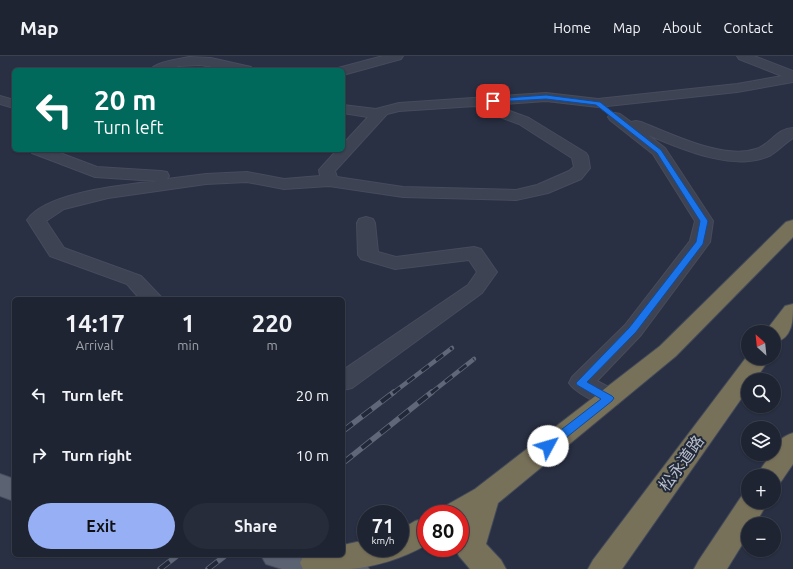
<!DOCTYPE html>
<html lang="en">
<head>
<meta charset="utf-8">
<style>
  :root { --surface:#1f2432; --page:#272c3a; --text:#f1f3f6; --muted:#a1a4ac; --line:#3c414d; --accent:#97aff5 }
  body { margin:0; font-family:Ubuntu,"Noto Sans JP",sans-serif; background:var(--page); color:var(--text); height:100vh; display:flex; flex-direction:column; font-size:15px; white-space:nowrap }
  * { box-sizing:border-box; margin:0 }
  p { font-size:13px; color:var(--muted) }
  .icon { flex:none; width:22px; height:22px; fill:none; stroke:currentColor; stroke-width:2; stroke-linecap:round; stroke-linejoin:round }
  .map { position:relative; flex:1; overflow:hidden }
  .sheet { position:absolute; left:12px; top:241px; width:333px; height:260px; display:flex; flex-direction:column; background:var(--surface); border-radius:6px; box-shadow:0 1px 3px #0004,0 0 0 1px var(--line) }
  .sheet>* { flex:none }
  .hud { position:absolute; left:12px; top:12px; width:333px; height:84px; border-radius:6px; box-shadow:0 1px 3px #0004,0 0 0 1px var(--line); background:#00695c; color:#fff; overflow:hidden }
  .needle { width:26px; rotate:333deg }
  .tools { position:absolute; left:741px; top:269px; display:grid; gap:8px }
  .tools a { display:grid; place-items:center; width:40px; height:40px; border-radius:50%; background:var(--surface); box-shadow:0 1px 3px #0004,0 0 0 1px var(--line); font-size:20px }
  .speed { position:absolute; left:357px; top:449px; display:flex; gap:8px; font-size:20px; font-weight:700; text-align:center }
  .speed>* { display:grid; place-content:center; width:52px; height:52px; border-radius:50%; background:var(--surface); box-shadow:0 1px 3px #0004,0 0 0 1px var(--line); line-height:1 }
  .speed small { font-size:10px; font-weight:400 }
  .speed .limit { border:6px solid #d22; background:#fff; color:#111 }
  .pin { position:absolute; display:grid; place-items:center; width:34px; height:34px; color:#fff; margin:-17px; border-radius:8px; box-shadow:0 2px 6px #0006 }
  .me { position:absolute; width:44px; margin:-22px; rotate:51deg; stroke-linejoin:round; filter:drop-shadow(0 0 3px #0008) }
  .turn { display:flex; align-items:center; gap:14px; height:84px; padding:0 16px; font-size:18px }
  .turn .icon { width:52px; height:52px; stroke-width:2.5 }
  .turn b { display:block; font-size:28px; line-height:34px }
  .eta { display:flex; justify-content:space-evenly; align-items:center; height:68px; text-align:center }
  .eta b { font-size:24px; font-weight:700; line-height:28px }
  .action { display:flex; gap:8px; margin-top:auto; padding:8px 16px }
  .action a { flex:1; height:46px; border-radius:24px; background:var(--accent); color:#111; font-size:16px; font-weight:700; line-height:46px; text-align:center }
  .action a+a { background:var(--page); color:var(--text) }
  ul { padding:0; list-style:none }
  li { display:flex; align-items:center; gap:12px; height:60px; padding:0 16px }
  li div { flex:1 }
  li b { display:block; font-size:15px }
  li em { font-style:normal }
  header { display:flex; align-items:center; gap:24px; box-sizing:border-box; height:56px; padding:0 20px; background:var(--surface); border-bottom:1px solid var(--line) }
  header strong { font-size:19px }
  nav { display:flex; gap:22px; margin-inline-start:auto; font-size:14px }
  .map>svg:first-child { display:block }
  .lines { fill:none; stroke-linecap:round; stroke-linejoin:round }
  .street-casing { stroke:#474c5c; stroke-width:2 }
  .primary-casing { stroke:#474c5c; stroke-width:2 }
  .highway-casing { stroke:#444b5a; stroke-width:2 }
  .street { fill:#3d4353; fill-rule:evenodd }
  .primary { fill:#5b6272; fill-rule:evenodd }
  .highway { fill:#78715a; fill-rule:evenodd }
  .rail-far1-casing { stroke:#5f6779; stroke-width:4.5 }
  .rail-casing { stroke:#5f6779; stroke-width:5.5 }
  .rail-far1 { stroke:#212838; stroke-width:3; stroke-dasharray:9; stroke-linecap:butt }
  .rail { stroke:#212838; stroke-width:4; stroke-dasharray:12; stroke-linecap:butt }
  .route { fill:#1a73e8; stroke:#114b97 }
  .labels { text-anchor:middle; dominant-baseline:central; stroke-width:4; stroke-linejoin:round; paint-order:stroke }
  .near-street-label { font-size:16px; fill:#babfcc; stroke:#212838 }
</style>
</head>
<body>
<header>
<strong>Map</strong>
<nav><a>Home</a><a>Map</a><a>About</a><a>Contact</a></nav>
</header>
<div class="map">
<svg width="793" height="513" viewBox="0 0 793 513">
  <rect width="100%" height="100%" fill="#293043"/>
  <g class="lines">
    <g class="street-casing">
      <g id="street">
        <path d="M383,0H403L401,3L343,19V14H337L338,12Z"/>
        <path d="M737,0H754L793,15V26L737,36L598,51L546,45L493,49L529,62L586,97L588,100L590,112L581,123L548,137L516,144L403,141L329,130L284,133L247,126L206,128L108,142L64,153L46,165L64,192L141,220L163,243H140L127,228L50,200L27,164C46,136 125,129 157,125L95,121L32,97L30,94H52L97,111L161,115L167,116L169,120L167,123L206,118L247,116L284,123L320,120L319,114L337,94H343V88L368,61L343,57V49L376,53L399,47L546,37L598,43L737,28L782,20L739,3ZM475,50L481,54L519,68L572,102L574,111L569,115L537,129L516,134L403,131L337,121L335,115L387,58L399,55Z"/>
        <path d="M189,1L211,2L251,11L252,14H232L200,9L179,10L167,14H150C155,6 180,3 189,1Z"/>
        <path d="M0,40L14,44V52L0,48Z"/>
        <path d="M615,57L620,58L631,66L636,65L641,66C672,78 723,104 756,93C770,89 777,72 793,72V82C785,87 779,94 771,99C735,117 682,93 648,79L665,92L713,165L710,186L707,190L641,279L597,325L618,336L622,342L618,348C615,349 611,350 609,350C599,350 574,335 569,327L572,321L625,269L690,185L695,165L653,98L610,64L608,61L610,58Z"/>
        <path d="M366,161L373,163L375,167L378,196L396,201L474,191L481,193L497,216L482,237L352,332L343,334V314L468,229L477,216L469,204L395,213L361,203L358,199L357,167L359,163Z"/>
      </g>
    </g>
    <g class="primary-casing">
      <g id="primary">
        <path d="M0,418L14,423V445L0,440Z"/>
        <path d="M343,498L364,504L369,513H282L266,508L261,499Z"/>
      </g>
    </g>
    <g class="highway-casing">
      <g id="highway">
        <path d="M793,164V181L676,300L498,447L486,488L501,504L506,513H470L459,500L455,492H460V474L462,467L460,468V458H440L445,450L475,433L660,290L786,166Z"/>
        <path d="M793,248C793,265 793,282 774,287V276H765L785,250Z"/>
        <path d="M748,299V302H770L755,324H748V333L622,513H588L593,504Z"/>
        <path d="M793,377V408L780,427L774,429V420H756L771,398H774C774,387 783,380 793,377Z"/>
        <path d="M748,436V446H768L755,468H748V479L727,513H694L699,504L743,438Z"/>
        <path d="M426,462V489C404,502 375,511 350,513C334,513 319,513 303,513L300,507L304,499H343V489L366,484V492H400V474L415,465Z"/>
      </g>
    </g>
    <use href="#street" class="street"/>
    <use href="#primary" class="primary"/>
    <use href="#highway" class="highway"/>
    <g class="rail-far1-casing">
      <g id="rail-far1">
        <path d="M393,337L452,292"/>
        <path d="M431,337L474,303"/>
      </g>
    </g>
    <g class="rail-casing">
      <g id="rail">
        <path d="M343,375L394,336"/>
        <path d="M343,407L432,336"/>
        <path d="M160,513L178,499"/>
        <path d="M208,513L226,499"/>
      </g>
    </g>
    <use href="#rail-far1" class="rail-far1"/>
    <use href="#rail" class="rail"/>
  </g>
  <path class="route" d="M546,39L600,46L661,94L708,165L703,188L636,276L587,326L612,340L614,342L612,345L552,393H544L543,390L544,387L601,343L577,329L576,327L629,272L696,186L700,165L657,97L596,49L546,43L493,46L490,45L493,43Z"/>
  <g class="labels">
    <g class="near-street-label">
      <text transform="translate(681 407) rotate(-54)">松永道路</text>
    </g>
  </g>
</svg>
<div class="tools">
<a><svg class="needle" viewBox="-14 -14 28 28"><path d="M0-13l5 13h-10z" fill="#e53935"/><path d="M0 13l5-13h-10z" fill="#a1a4ac"/></svg></a>
<a><svg class="icon" aria-label="search" viewBox="0 0 24 24"><circle cx="10" cy="10" r="6"/><path d="M15 15l6 6"/></svg></a>
<a><svg class="icon" aria-label="layers" viewBox="0 0 24 24"><path d="M12 4l9 5-9 5-9-5zM3 14l9 5 9-5"/></svg></a>
<a>+</a>
<a>−</a>
</div>
<div class="speed"><div>71<small>km/h</small></div><div class="limit">80</div></div>
<div class="pin" style="left:493px;top:45px;background:#d93025"><svg class="icon" aria-label="arrive" viewBox="0 0 24 24"><path d="M6 21V4h12l-3 4 3 4H6"/></svg></div>
<svg class="me" style="left:548px;top:390px" viewBox="-20 -20 40 40"><circle r="19" fill="#fff"/><path d="M0-13L10 11 0 6-10 11z" fill="#1a73e8"/></svg>
<div class="hud">
<div class="turn"><svg class="icon" aria-label="left" viewBox="0 0 24 24"><path d="M17 20v-9H6M10 6l-5 5 5 5"/></svg><div><b>20 m</b>Turn left</div></div>
</div>
<section class="sheet">
<div class="eta">
<div><b>14:17</b><p>Arrival</p></div>
<div><b>1</b><p>min</p></div>
<div><b>220</b><p>m</p></div>
</div>
<ul>
<li><svg class="icon" aria-label="left" viewBox="0 0 24 24"><path d="M17 20v-9H6M10 6l-5 5 5 5"/></svg><div><b>Turn left</b></div><em>20 m</em></li>
<li><svg class="icon" aria-label="right" viewBox="0 0 24 24"><path d="M7 20v-9h11M14 6l5 5-5 5"/></svg><div><b>Turn right</b></div><em>10 m</em></li>
</ul>
<div class="action"><a>Exit</a><a>Share</a></div>
</section>
</div>
</body>
</html>
